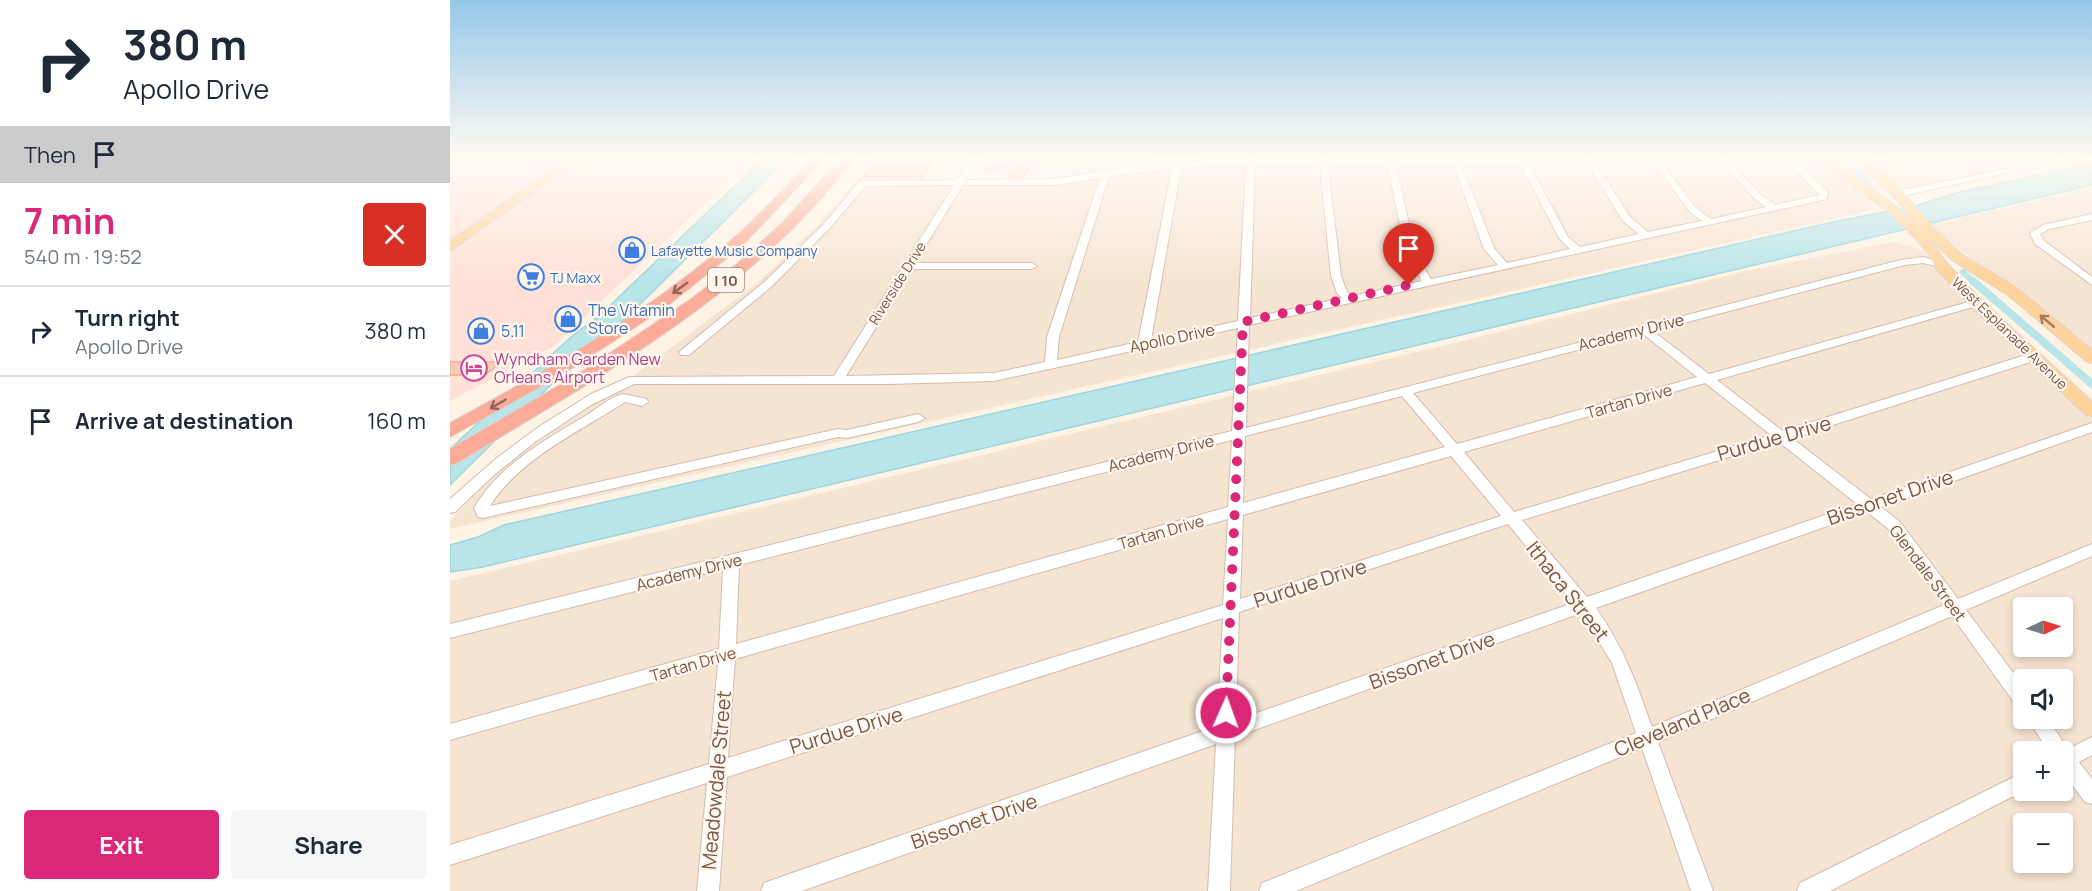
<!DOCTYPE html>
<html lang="en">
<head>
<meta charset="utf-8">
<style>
  :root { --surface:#fff; --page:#f6f6f7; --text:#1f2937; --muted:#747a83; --line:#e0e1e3; --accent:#db2777 }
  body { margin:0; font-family:Manrope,sans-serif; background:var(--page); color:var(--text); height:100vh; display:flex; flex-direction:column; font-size:22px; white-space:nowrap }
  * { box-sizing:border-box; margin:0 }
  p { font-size:20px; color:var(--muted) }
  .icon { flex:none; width:33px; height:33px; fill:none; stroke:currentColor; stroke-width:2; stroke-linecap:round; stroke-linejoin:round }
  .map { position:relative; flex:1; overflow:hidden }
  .side { display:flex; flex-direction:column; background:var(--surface); width:450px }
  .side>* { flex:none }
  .banner { background:#fff; color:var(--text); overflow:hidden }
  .needle { width:39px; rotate:86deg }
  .tools { position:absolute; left:1563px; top:597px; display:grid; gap:12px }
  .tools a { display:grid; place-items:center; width:60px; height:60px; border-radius:6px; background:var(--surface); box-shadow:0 3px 9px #0003; font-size:30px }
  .pin { position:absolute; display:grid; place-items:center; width:51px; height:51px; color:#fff; margin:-62px -26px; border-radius:50% 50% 50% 0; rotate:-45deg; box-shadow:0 0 6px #0007 }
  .pin .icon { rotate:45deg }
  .me { position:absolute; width:66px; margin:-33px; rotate:2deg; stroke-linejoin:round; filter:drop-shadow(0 0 4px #0008) }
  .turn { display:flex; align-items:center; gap:21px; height:126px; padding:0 24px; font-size:27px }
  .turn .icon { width:78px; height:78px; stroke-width:2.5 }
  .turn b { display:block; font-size:42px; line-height:51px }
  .then { display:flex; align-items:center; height:57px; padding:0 24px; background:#0003; gap:12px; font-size:22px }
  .round { display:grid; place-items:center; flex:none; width:63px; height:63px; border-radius:6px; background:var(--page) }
  .overview { display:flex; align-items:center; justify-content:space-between; height:102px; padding:0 24px }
  h1 { font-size:36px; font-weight:700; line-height:45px; color:var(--accent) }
  .button { display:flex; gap:12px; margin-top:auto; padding:12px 24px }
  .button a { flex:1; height:69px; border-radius:6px; background:var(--accent); color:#fff; font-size:24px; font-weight:700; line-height:69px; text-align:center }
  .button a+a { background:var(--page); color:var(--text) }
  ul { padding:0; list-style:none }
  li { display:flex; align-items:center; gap:18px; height:90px; padding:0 24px; border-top:2px solid var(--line) }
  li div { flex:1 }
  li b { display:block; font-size:22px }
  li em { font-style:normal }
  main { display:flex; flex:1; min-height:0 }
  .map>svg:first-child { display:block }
  .residential { fill:#f6e4d3; fill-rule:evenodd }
  .commercial { fill:#ffe1d8 }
  .education { fill:#f0e2fa }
  .water { fill:#b8e5e9; stroke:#9dd6dc; stroke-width:1.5 }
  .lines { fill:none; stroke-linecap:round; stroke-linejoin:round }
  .canal-far1 { stroke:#b8e5e9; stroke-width:6 }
  .canal { stroke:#b8e5e9; stroke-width:8 }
  .building { fill:#f5cebb; stroke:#e9b39a; stroke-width:1.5 }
  .minor-casing { stroke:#d3bbad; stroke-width:2 }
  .major-casing { stroke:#dcd3cf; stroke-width:2 }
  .highway-casing { stroke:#dcd3cf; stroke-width:2 }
  .minor { fill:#fff; fill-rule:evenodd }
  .major { fill:#ffd39b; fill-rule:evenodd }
  .highway { fill:#fcab98; fill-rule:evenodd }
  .oneway { stroke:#936758 }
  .oneway2 { stroke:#a17c61 }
  .route { stroke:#db2777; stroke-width:10; stroke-dasharray:0 18 }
  .labels { text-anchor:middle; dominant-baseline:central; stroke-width:4.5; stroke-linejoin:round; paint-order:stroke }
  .far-shop-label { font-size:14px; fill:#366cbe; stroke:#fff7ed; text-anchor:start }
  .far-street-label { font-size:14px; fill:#795648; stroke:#fff7ed }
  .shield { fill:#fff7ed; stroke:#a1867a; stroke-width:1.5 }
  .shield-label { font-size:15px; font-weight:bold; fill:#795648 }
  .shop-label { font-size:16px; fill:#366cbe; stroke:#fff7ed; text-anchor:start }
  .street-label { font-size:16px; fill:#795648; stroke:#fff7ed }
  .hotel-label { font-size:16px; fill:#b23c85; stroke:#fff7ed; text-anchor:start }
  .near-street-label { font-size:20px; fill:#795648; stroke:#fff7ed }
</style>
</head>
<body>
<main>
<section class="side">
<div class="banner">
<div class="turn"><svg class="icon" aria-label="right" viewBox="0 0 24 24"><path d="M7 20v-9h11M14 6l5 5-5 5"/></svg><div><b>380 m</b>Apollo Drive</div></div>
<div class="then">Then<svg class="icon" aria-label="arrive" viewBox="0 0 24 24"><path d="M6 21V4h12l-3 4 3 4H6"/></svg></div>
</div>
<div class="overview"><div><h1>7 min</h1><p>540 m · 19:52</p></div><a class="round" style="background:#d93025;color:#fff"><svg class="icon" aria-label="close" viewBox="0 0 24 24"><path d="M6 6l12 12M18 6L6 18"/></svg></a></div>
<ul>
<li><svg class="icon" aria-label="right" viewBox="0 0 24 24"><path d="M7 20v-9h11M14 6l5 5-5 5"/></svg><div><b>Turn right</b><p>Apollo Drive</p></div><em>380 m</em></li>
<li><svg class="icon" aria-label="arrive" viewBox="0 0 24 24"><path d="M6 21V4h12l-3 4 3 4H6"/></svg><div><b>Arrive at destination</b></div><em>160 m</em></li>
</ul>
<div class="button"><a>Exit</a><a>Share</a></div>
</section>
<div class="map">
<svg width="1642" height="891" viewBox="0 0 1642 891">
  <rect width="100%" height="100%" fill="#fef3e5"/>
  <g class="residential">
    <path d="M805,156H1368L1427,209L0,529V520L63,457L190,371L306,284L368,225L407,179L610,180L805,160Z"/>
    <path d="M1409,156H1616L1452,191Z"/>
    <path d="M1642,188V359L1481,225Z"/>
    <path d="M1443,242L1478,252L1642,399V891H0V581L1000,344L1296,271ZM1574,608H1612V646H1574ZM1574,680H1612V718H1574ZM1574,752H1612V790H1574ZM1574,824H1612V862H1574Z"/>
  </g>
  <path class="commercial" d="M0,156H305L104,346L0,401Z"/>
  <g class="education">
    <path d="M427,156H514L511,162L423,161Z"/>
    <path d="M588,156H699L696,167L610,180H576Z"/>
  </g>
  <g class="water">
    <path d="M316,156H340L177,317L136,350L0,485V449L121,337L149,316Z"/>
    <path d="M1642,163V185L33,567L0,572V545L28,537L54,525L1383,222L1465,206L1506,193Z"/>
  </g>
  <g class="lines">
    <g class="canal-far1">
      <path d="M1388,156L1418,182"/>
      <path d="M1513,272L1525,283"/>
    </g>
    <path class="canal" d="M1523,281L1642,384"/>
  </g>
  <g class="building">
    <path d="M542,156H585L574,177H557L564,163L539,172L534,170Z"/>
    <path d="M424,163L481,164L472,177H413Z"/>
    <path d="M0,362H51L35,375H0Z"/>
  </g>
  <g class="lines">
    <g class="minor-casing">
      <g id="minor">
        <path d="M522,156H530L516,180L604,179L684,167L760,160H797V156H805V160H869V156H877L878,160H937L936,156H944L945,160H1002V156H1008L1011,160H1070L1069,156H1075L1118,237L1130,247L1189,234L1173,221L1133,156H1141L1180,217L1198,232L1252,221L1239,211L1199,156H1207L1245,207L1261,219L1316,207L1303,197L1266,156H1275L1309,193L1325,205L1370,195L1332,156H1341L1378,192L1377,199L799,325L796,428L1451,260L1473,257L1495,264L1490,267L1473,263L1455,265L1203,331L1259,374L1522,301H1530V305L1267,380L1333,431L1579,354H1587L1589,357L1587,360L1342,438L1421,499L1642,423V432L1431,507L1450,522L1508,599L1642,544V556L1516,610L1574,687V710L1568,708L1502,616L1208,742L1263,891H1241L1192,748L846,891H809L812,883L1186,733L1162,663L1131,613L785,737L780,891H758L766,744L352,891H311L314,883L322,880L767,726L773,618L277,777L269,891H247L257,783L0,865V845L259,764L268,664L0,740V724L269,649L273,569L0,638V624L782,431L788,328L544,381L438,384H184L141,405L85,442L44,475L5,512L0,513V499L48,457L90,426L141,394L179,377L384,376L504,185L416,186L378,230L321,287L239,355H231L229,352L313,283L372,226L410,181L507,180ZM760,166H796L788,321L701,340L731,168ZM805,166H870L881,276L887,293L892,298L800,318ZM878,166H938C947,206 950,245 972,281L902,296L897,292L891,276ZM946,166H1004L1034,249L1048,265L981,279C959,245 956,204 946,166ZM1012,166H1072L1109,238L1120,249L1057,263L1044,248ZM722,169L688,342L607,360L609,337L659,176ZM650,178L597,337L595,362L544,373L396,376L462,269H582L587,266L582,263H465L513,185H604ZM1192,333L1247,377L1007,444L963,393ZM1255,383L1321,435L1064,512L1014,452ZM952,396L995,447L793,503L795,436ZM782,440L778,507L286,644L289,565ZM1329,442L1407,504L1137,597L1072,520ZM1001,456L1051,516L790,599L793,515ZM1417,512L1440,530L1494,605L1202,727C1186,682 1174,648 1146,608ZM778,519L773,605L278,758L285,659ZM1058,524L1123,603L786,720L789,612Z"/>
        <path d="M1434,156H1452L1414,165L1410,162Z"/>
        <path d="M1618,156H1634L1448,197L1443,194L1448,191Z"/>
        <path d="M1642,214V220L1599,229L1590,234L1593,240L1642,277V285L1585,244L1580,233L1593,225Z"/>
        <path d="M173,394L197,399L198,402L192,406L175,402C129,432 69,459 40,506L388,429L397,430L468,414L475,418L468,422L397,438L388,437L33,518L28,517L24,508C49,465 95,440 137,415C148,408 160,397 173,394Z"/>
        <path d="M1577,718H1597L1618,749L1642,737V755L1629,762L1642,779V804L1635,802L1612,771V752H1599Z"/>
        <path d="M1574,772L1575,790L1380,891H1347L1350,883Z"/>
      </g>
    </g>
    <g class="major-casing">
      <g id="major">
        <path d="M122,156H135L0,251V241Z"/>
        <path d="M1368,156H1381C1408,180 1440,199 1466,224L1444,197L1400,156H1413L1452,191L1482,226L1513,255L1568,289L1642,350V363L1636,361L1558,295L1503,261L1480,239L1496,262L1531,300L1642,402V416L1636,415L1521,306L1485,267L1479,254L1462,235L1438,211L1403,188Z"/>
      </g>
    </g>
    <g class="highway-casing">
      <g id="highway">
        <path d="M364,156H377L293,245L216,307L113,374L0,437V423C98,370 196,314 280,241C311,215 337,185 364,156Z"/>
        <path d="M393,156H406C305,292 149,377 7,463L0,465V449L127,375L241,299L287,264L333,222Z"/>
      </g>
    </g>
    <use href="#minor" class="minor"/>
    <use href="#major" class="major"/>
    <use href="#highway" class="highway"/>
  </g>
  <defs><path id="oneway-shaft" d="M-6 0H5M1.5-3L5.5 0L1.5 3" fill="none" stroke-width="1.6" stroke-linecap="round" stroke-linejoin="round" transform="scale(1.5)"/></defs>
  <g class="oneway">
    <use href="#oneway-shaft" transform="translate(230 288) rotate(144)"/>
    <use href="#oneway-shaft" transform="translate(48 404) rotate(150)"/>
  </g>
  <use class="oneway2" href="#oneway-shaft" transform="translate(1597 321) rotate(-140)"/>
  <linearGradient id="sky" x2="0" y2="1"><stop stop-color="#95c8e8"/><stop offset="0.56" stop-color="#fffaf3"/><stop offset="1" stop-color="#fffaf3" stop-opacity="0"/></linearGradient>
  <rect width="1642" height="281" fill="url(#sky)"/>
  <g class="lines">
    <path class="route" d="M776,713L793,322L959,285"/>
  </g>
  <defs>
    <g id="shop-ring" transform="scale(1.35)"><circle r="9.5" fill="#fff7ed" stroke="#3f7fe0" stroke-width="1.5"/><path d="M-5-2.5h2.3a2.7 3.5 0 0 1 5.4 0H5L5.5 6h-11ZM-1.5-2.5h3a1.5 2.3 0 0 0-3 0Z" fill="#3f7fe0"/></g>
    <g id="supermarket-ring" transform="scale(1.35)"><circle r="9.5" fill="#fff7ed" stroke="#3f7fe0" stroke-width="1.5"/><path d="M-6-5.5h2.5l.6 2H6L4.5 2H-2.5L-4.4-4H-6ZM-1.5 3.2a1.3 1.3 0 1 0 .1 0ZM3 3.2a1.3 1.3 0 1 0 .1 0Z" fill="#3f7fe0"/></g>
    <g id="hotel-ring" transform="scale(1.35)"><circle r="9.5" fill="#fff7ed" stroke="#d1479c" stroke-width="1.5"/><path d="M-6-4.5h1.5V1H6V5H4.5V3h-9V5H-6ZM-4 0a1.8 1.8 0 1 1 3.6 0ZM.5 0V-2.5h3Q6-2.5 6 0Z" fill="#d1479c"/></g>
  </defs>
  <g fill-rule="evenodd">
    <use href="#shop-ring" x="182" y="250"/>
    <use href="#supermarket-ring" x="81" y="277"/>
    <use href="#shop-ring" x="118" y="319"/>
    <use href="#shop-ring" x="31" y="331"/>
    <use href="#hotel-ring" x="24" y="368"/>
  </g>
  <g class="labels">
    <g class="far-shop-label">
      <text x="201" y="250">Lafayette Music Company</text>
      <text x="100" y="277">TJ Maxx</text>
    </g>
    <g class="far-street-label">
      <text transform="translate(447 283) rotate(-58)">Riverside Drive</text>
      <text transform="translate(1560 333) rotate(44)">West Esplanade Avenue</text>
    </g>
    <rect class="shield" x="258" y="268" width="36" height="24" rx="4.5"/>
    <g class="shield-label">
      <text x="276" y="280">I 10</text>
    </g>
    <g class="shop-label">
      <text x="138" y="310">The Vitamin<tspan x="138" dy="18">Store</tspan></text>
      <text x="51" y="331">5.11</text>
    </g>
    <g class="street-label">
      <text transform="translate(1181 332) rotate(-14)">Academy Drive</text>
      <text transform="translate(722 338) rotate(-12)">Apollo Drive</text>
      <text transform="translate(1179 401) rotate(-16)">Tartan Drive</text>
      <text transform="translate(711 453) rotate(-14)">Academy Drive</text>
      <text transform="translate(711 532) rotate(-16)">Tartan Drive</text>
      <text transform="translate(239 572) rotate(-14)">Academy Drive</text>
      <text transform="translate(1478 573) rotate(53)">Glendale Street</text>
      <text transform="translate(243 664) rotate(-16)">Tartan Drive</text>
    </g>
    <g class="hotel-label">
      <text x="44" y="359">Wyndham Garden New<tspan x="44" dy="18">Orleans Airport</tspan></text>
    </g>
    <g class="near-street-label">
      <text transform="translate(1324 438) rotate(-16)">Purdue Drive</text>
      <text transform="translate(1440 497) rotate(-19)">Bissonet Drive</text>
      <text transform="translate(860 583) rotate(-18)">Purdue Drive</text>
      <text transform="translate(1118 591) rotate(52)">Ithaca Street</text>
      <text transform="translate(982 660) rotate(-20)">Bissonet Drive</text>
      <text transform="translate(1232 722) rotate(-23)">Cleveland Place</text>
      <text transform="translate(396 730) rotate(-17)">Purdue Drive</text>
      <text transform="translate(266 780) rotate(-85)">Meadowdale Street</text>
      <text transform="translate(524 821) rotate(-19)">Bissonet Drive</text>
    </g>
  </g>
</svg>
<div class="tools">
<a><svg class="needle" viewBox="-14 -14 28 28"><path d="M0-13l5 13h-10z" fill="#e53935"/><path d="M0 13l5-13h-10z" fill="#747a83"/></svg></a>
<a><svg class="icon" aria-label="sound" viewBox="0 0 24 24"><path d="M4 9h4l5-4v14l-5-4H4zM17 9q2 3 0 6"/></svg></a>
<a>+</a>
<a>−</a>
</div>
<div class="pin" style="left:959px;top:285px;background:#d93025"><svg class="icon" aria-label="arrive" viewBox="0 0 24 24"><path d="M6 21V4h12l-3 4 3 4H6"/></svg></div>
<svg class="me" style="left:776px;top:713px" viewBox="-20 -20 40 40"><circle r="17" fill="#db2777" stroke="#fff" stroke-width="3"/><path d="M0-11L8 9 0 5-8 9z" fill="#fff"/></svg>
</div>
</main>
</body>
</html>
